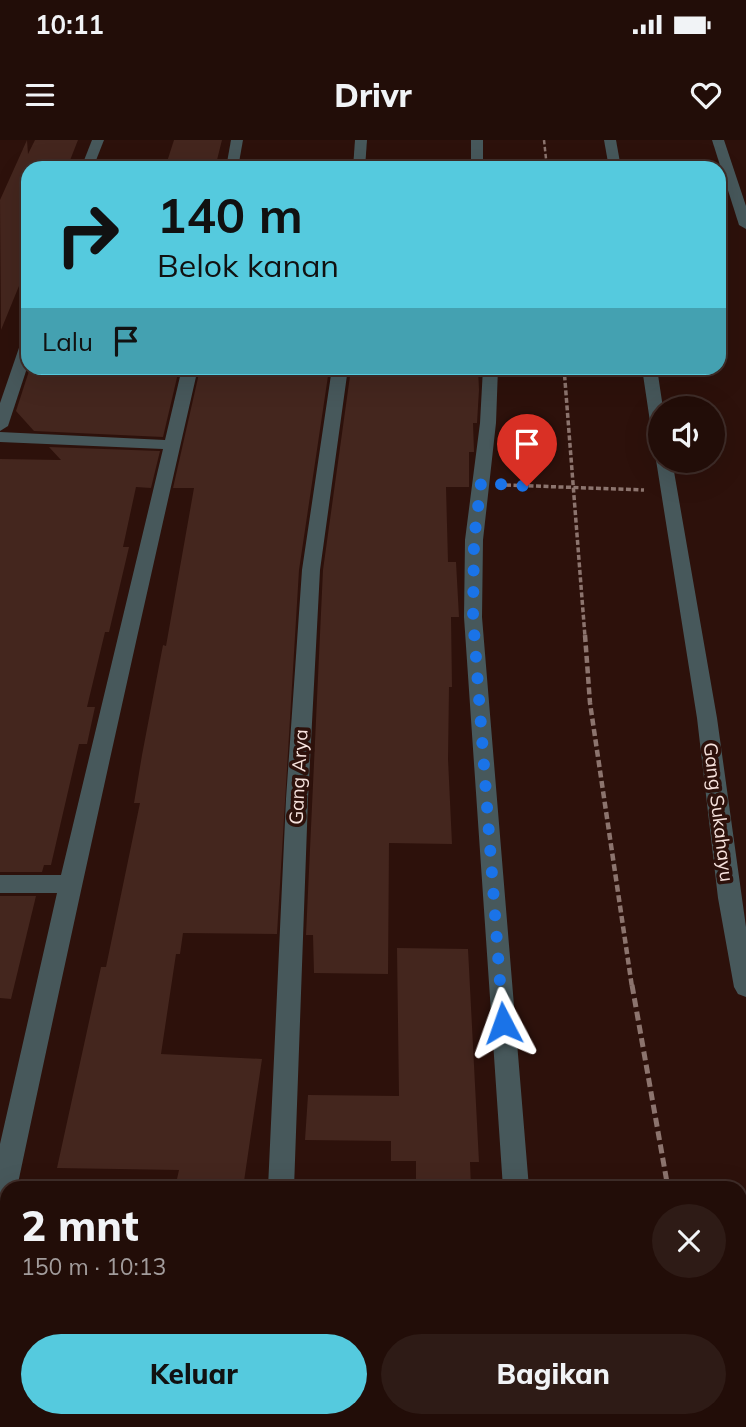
<!DOCTYPE html>
<html lang="id">
<head>
<meta charset="utf-8">
<style>
  :root { --surface:#220d08; --page:#2e1b16; --text:#f1f3f6; --muted:#a29c9c; --line:#3f2d29; --accent:#55cade }
  body { margin:0; font-family:Mulish,sans-serif; background:var(--page); color:var(--text); height:100vh; display:flex; flex-direction:column; font-size:26px; white-space:nowrap }
  * { box-sizing:border-box; margin:0 }
  p { font-size:23px; color:var(--muted) }
  .icon { flex:none; width:38px; height:38px; fill:none; stroke:currentColor; stroke-width:2; stroke-linecap:round; stroke-linejoin:round }
  .map { position:relative; flex:1; overflow:hidden }
  .sheet { position:absolute; left:0px; top:1041px; width:747px; height:247px; display:flex; flex-direction:column; background:var(--surface); border-radius:21px 21px 0 0; box-shadow:0 7px 28px #0002,0 0 0 2px var(--line) }
  .sheet>* { flex:none }
  .banner { position:absolute; left:21px; top:21px; width:705px; height:214px; border-radius:21px; box-shadow:0 7px 28px #0002,0 0 0 2px var(--line); background:#55cade; color:#111; overflow:hidden }
  .controls { position:absolute; left:648px; top:256px; display:grid; gap:14px }
  .controls a { display:grid; place-items:center; width:77px; height:77px; border-radius:50%; background:var(--surface); box-shadow:0 7px 28px #0002,0 0 0 2px var(--line); font-size:35px }
  .pin { position:absolute; display:grid; place-items:center; width:60px; height:60px; color:#fff; margin:-72px -30px; border-radius:50% 50% 50% 0; rotate:-45deg; box-shadow:0 0 7px #0007 }
  .pin .icon { rotate:45deg }
  .me { position:absolute; width:77px; margin:-38px; rotate:356deg; stroke-linejoin:round; filter:drop-shadow(0 0 5px #0008) }
  .turn { display:flex; align-items:center; gap:24px; height:147px; padding:0 21px; font-size:32px }
  .turn .icon { width:91px; height:91px; stroke-width:2.5 }
  .turn b { display:block; font-size:49px; line-height:60px }
  .then { display:flex; align-items:center; height:66px; padding:0 21px; background:#0003; gap:14px; font-size:26px }
  .round { display:grid; place-items:center; flex:none; width:74px; height:74px; border-radius:37px; background:var(--page) }
  .summary { display:flex; align-items:center; justify-content:space-between; height:119px; padding:0 21px }
  h1 { font-size:42px; font-weight:800; line-height:52px }
  .primary-button { display:flex; gap:14px; margin-top:auto; padding:14px 21px }
  .primary-button a { flex:1; height:80px; border-radius:42px; background:var(--accent); color:#111; font-size:28px; font-weight:800; line-height:80px; text-align:center }
  .primary-button a+a { background:var(--page); color:var(--text) }
  .status { display:flex; justify-content:space-between; align-items:center; height:49px; padding:0 35px; background:var(--surface); direction:ltr }
  .status svg { height:19px; fill:currentColor }
  header { display:flex; justify-content:space-between; align-items:center; height:91px; padding:0 21px; background:var(--surface); font-size:32px; font-weight:800 }
  .map>svg:first-child { display:block }
  .green { fill:#50180b }
  .building { fill:#44261e }
  .lines { fill:none; stroke-linecap:round; stroke-linejoin:round }
  .path-far3 { stroke:#8c746e; stroke-width:2.5; stroke-dasharray:4.5 2.5; stroke-linecap:butt }
  .path-far2 { stroke:#8c746e; stroke-width:3.5; stroke-dasharray:5 2.5; stroke-linecap:butt }
  .path-far1 { stroke:#8c746e; stroke-width:4.5; stroke-dasharray:7 3.5; stroke-linecap:butt }
  .path { stroke:#8c746e; stroke-width:5; stroke-dasharray:9 4.5; stroke-linecap:butt }
  .street { fill:#47585b; fill-rule:evenodd }
  .route { stroke:#1a73e8; stroke-width:12; stroke-dasharray:0 21.6 }
  .labels { text-anchor:middle; dominant-baseline:central; stroke-width:7; stroke-linejoin:round; paint-order:stroke }
  .street-label { font-size:19px; fill:#f7e3de; stroke:#2d110b }
</style>
</head>
<body>
<div class="status"><b>10:11</b><svg viewBox="0 0 49 12"><path d="M0 12V9h3v3zM5 12V6h3v6zM10 12V3h3v9zM15 12V0h3v12zM26 1h20v11H26zM47 4h2v5h-2z"/></svg></div>
<header><svg class="icon" aria-label="menu" viewBox="0 0 24 24"><path d="M4 6h16M4 12h16M4 18h16"/></svg>Drivr<svg class="icon" aria-label="heart" viewBox="0 0 24 24"><path d="M12 20l-8-8c-3-5 5-10 8-4 3-6 11-1 8 4z"/></svg></header>
<div class="map">
<svg width="746" height="1287" viewBox="0 0 746 1287">
  <rect width="100%" height="100%" fill="#2d110b"/>
  <path class="green" d="M746,1211V1287H571L570,1281H740V1212Z"/>
  <g class="building">
    <path d="M27,0L28,14L35,0H78L67,28H28V124L1,190L0,60Z"/>
    <path d="M174,0H222L215,28H165Z"/>
    <path d="M30,228L179,229L163,297L34,291L16,271Z"/>
    <path d="M277,228H305L304,235L328,236L299,430L277,794L183,793L180,814H176L161,914L262,919L243,1048H175L179,1030L57,1028L101,827H106L140,663H134L142,615L163,505L166,506L194,348H173L200,229Z"/>
    <path d="M421,228H478L479,250L477,283H473L474,312H469V347H446L448,422H456L459,477H451L452,547H449L448,619L452,704L389,703L388,834L314,833L313,795H306L323,430L350,236L421,237Z"/>
    <path d="M49,307L160,311L151,348L136,347L123,407H129L109,492H105L87,567H95L87,604H79L51,725H44L42,732H0V319L61,320Z"/>
    <path d="M0,756H36L11,859L0,858Z"/>
    <path d="M397,808L468,809L479,1022H470L471,1048H416V1021H391V1001L305,1000L308,955L399,956Z"/>
  </g>
  <g class="lines">
    <path class="path-far3" d="M544,0L547,28"/>
    <g class="path-far2">
      <path d="M564,228L585,497"/>
      <path d="M506,345L644,350"/>
    </g>
    <path class="path-far1" d="M585,495L590,563L632,847"/>
    <g class="path">
      <path d="M632,845L668,1048"/>
      <path d="M711,1281L712,1287"/>
    </g>
    <g class="street">
      <path d="M92,0H104L93,28H81Z"/>
      <path d="M231,0H243L238,28H226Z"/>
      <path d="M355,0H367L365,28H353Z"/>
      <rect x="471" y="0" width="12" height="28"/>
      <path d="M604,0H616L621,28H609Z"/>
      <path d="M712,0H724L746,66V89L739,85Z"/>
      <path d="M28,198V225L8,286L0,291V263L21,202Z"/>
      <path d="M182,228H198C136,499 75,774 17,1048H7V1073L0,1076V1004L57,753H0V735H61L163,309L0,302V292L165,300Z"/>
      <path d="M332,228H348L320,430L308,659L294,1048H268L286,659L302,430Z"/>
      <path d="M483,228H498L496,283L483,400L482,477L529,1048H503L464,477L465,400L480,283Z"/>
      <path d="M642,228H657L663,268H660V300L652,295Z"/>
      <path d="M660,316V320H672L717,578L746,787V857L738,854L734,847L718,758L697,578L656,320Z"/>
      <path d="M254,1281H284L283,1287H253Z"/>
      <path d="M519,1281H549L550,1287H520Z"/>
    </g>
  </g>
  <g class="lines">
    <path class="route" d="M503,883L473,477L474,400L481,343L527,346"/>
  </g>
  <g class="labels">
    <g class="street-label">
      <text transform="translate(298 637) rotate(-87)">Gang Arya</text>
      <text transform="translate(719 672) rotate(83)">Gang Sukahayu</text>
    </g>
  </g>
</svg>
<div class="controls">
<a><svg class="icon" aria-label="sound" viewBox="0 0 24 24"><path d="M4 9h4l5-4v14l-5-4H4zM17 9q2 3 0 6"/></svg></a>
</div>
<div class="pin" style="left:527px;top:346px;background:#d93025"><svg class="icon" aria-label="arrive" viewBox="0 0 24 24"><path d="M6 21V4h12l-3 4 3 4H6"/></svg></div>
<svg class="me" style="left:503px;top:883px" viewBox="-20 -20 40 40"><path d="M0-17L14 15 0 8-14 15z" fill="#1a73e8" stroke="#fff" stroke-width="4"/></svg>
<div class="banner">
<div class="turn"><svg class="icon" aria-label="right" viewBox="0 0 24 24"><path d="M7 20v-9h11M14 6l5 5-5 5"/></svg><div><b>140 m</b>Belok kanan</div></div>
<div class="then">Lalu<svg class="icon" aria-label="arrive" viewBox="0 0 24 24"><path d="M6 21V4h12l-3 4 3 4H6"/></svg></div>
</div>
<section class="sheet">
<div class="summary"><div><h1>2 mnt</h1><p>150 m · 10:13</p></div><a class="round"><svg class="icon" aria-label="close" viewBox="0 0 24 24"><path d="M6 6l12 12M18 6L6 18"/></svg></a></div>
<div class="primary-button"><a>Keluar</a><a>Bagikan</a></div>
</section>
</div>
</body>
</html>
